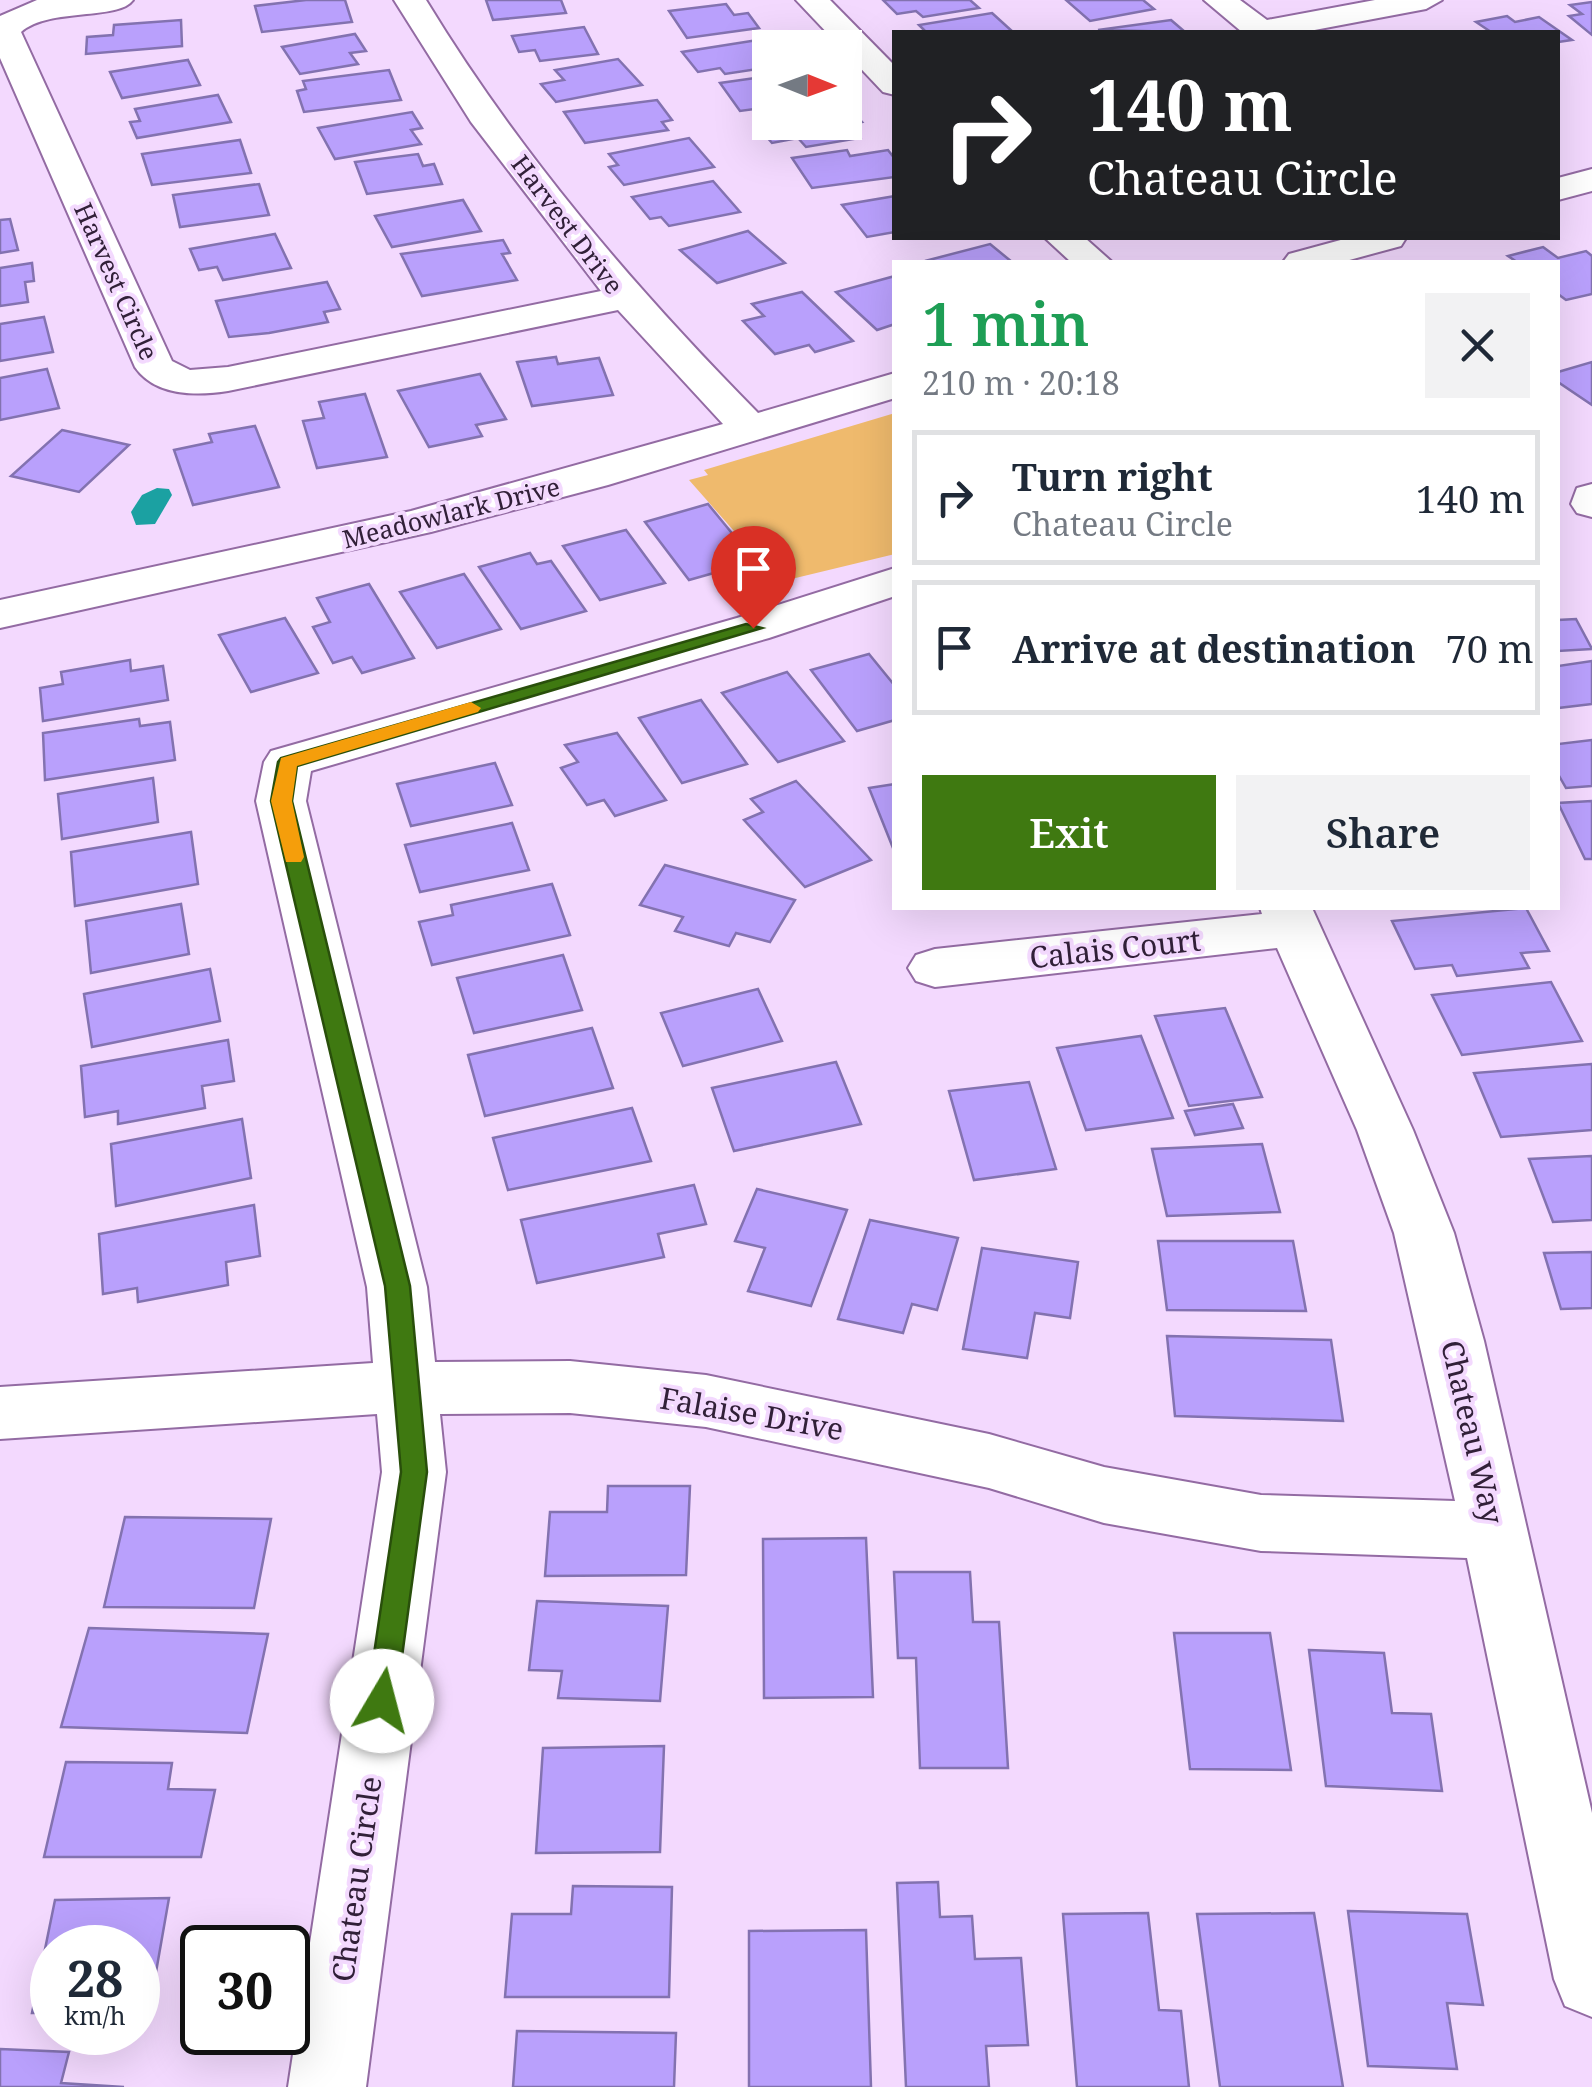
<!DOCTYPE html>
<html lang="en">
<head>
<meta charset="utf-8">
<style>
  :root { --surface:#fff; --page:#f2f2f3; --text:#1f2937; --muted:#747a83; --line:#e0e1e3; --accent:#3f7911 }
  body { margin:0; font-family:"Noto Serif",serif; background:var(--page); color:var(--text); height:100vh; display:flex; flex-direction:column; font-size:38px; white-space:nowrap }
  * { box-sizing:border-box; margin:0 }
  p { font-size:32px; color:var(--muted) }
  .icon { flex:none; width:55px; height:55px; fill:none; stroke:currentColor; stroke-width:2; stroke-linecap:round; stroke-linejoin:round }
  .map { position:relative; flex:1; overflow:hidden }
  .drawer { position:absolute; left:892px; top:260px; width:668px; height:650px; display:flex; flex-direction:column; background:var(--surface); border-radius:0px; box-shadow:0 10px 40px #0002 }
  .drawer>* { flex:none }
  .hud { position:absolute; left:892px; top:30px; width:668px; height:210px; border-radius:0px; box-shadow:0 10px 40px #0002; background:#202124; color:#fff; overflow:hidden }
  .needle { width:65px; rotate:91deg }
  .controls { position:absolute; left:752px; top:30px; display:grid; gap:20px }
  .controls a { display:grid; place-items:center; width:110px; height:110px; border-radius:0px; background:var(--surface); box-shadow:0 10px 40px #0002; font-size:50px }
  .speed { position:absolute; left:30px; top:1925px; display:flex; gap:20px; font-size:50px; font-weight:700; text-align:center }
  .speed>* { display:grid; place-content:center; width:130px; height:130px; border-radius:50%; background:var(--surface); box-shadow:0 10px 40px #0002; line-height:1 }
  .speed small { font-size:25px; font-weight:400 }
  .speed .limit { border:5px solid #111; border-radius:15px; background:#fff; color:#111 }
  .pin { position:absolute; display:grid; place-items:center; width:85px; height:85px; color:#fff; margin:-102px -42px; border-radius:50% 50% 50% 0; rotate:-45deg; box-shadow:0 0 10px #0007 }
  .pin .icon { rotate:45deg }
  .me { position:absolute; width:110px; margin:-55px; rotate:8deg; stroke-linejoin:round; filter:drop-shadow(0 0 8px #0008) }
  .turn { display:flex; align-items:center; gap:35px; height:210px; padding:0 30px; font-size:45px }
  .turn .icon { width:130px; height:130px; stroke-width:2.5 }
  .turn b { display:block; font-size:70px; line-height:85px }
  .round { display:grid; place-items:center; flex:none; width:105px; height:105px; border-radius:0px; background:var(--page) }
  .headline { display:flex; align-items:center; justify-content:space-between; height:170px; padding:0 30px }
  h1 { font-size:60px; font-weight:600; line-height:75px; color:#1e9e55 }
  .button { display:flex; gap:20px; margin-top:auto; padding:20px 30px }
  .button a { flex:1; height:115px; border-radius:0px; background:var(--accent); color:#fff; font-size:40px; font-weight:600; line-height:115px; text-align:center }
  .button a+a { background:var(--page); color:var(--text) }
  ul { padding:0; list-style:none }
  li { display:flex; align-items:center; gap:30px; height:135px; margin:0 20px 15px; padding:0 10px; border:5px solid var(--line); border-radius:0px }
  li div { flex:1 }
  li b { display:block; font-size:38px }
  li em { font-style:normal }
  .map>svg:first-child { display:block }
  .green { fill:#efba6d }
  .water { fill:#1ba1a2 }
  .building { fill:#b9a0fc; stroke:#8372b0; stroke-width:2.5 }
  .lines { fill:none; stroke-linecap:round; stroke-linejoin:round }
  .street-casing { stroke:#936ba3; stroke-width:4 }
  .street { fill:#fff; fill-rule:evenodd }
  .route { fill:#3f7911; stroke:#294f0b; stroke-width:2.5 }
  .slow { fill:#f59e0b }
  .labels { text-anchor:middle; dominant-baseline:central; stroke-width:8; stroke-linejoin:round; paint-order:stroke }
  .far-street-label { font-size:25px; fill:#312038; stroke:#f3d9fe }
  .street-label { font-size:30px; fill:#312038; stroke:#f3d9fe }
</style>
</head>
<body>
<div class="map">
<svg width="1592" height="2087" viewBox="0 0 1592 2087">
  <rect width="100%" height="100%" fill="#f3d9fe"/>
  <path class="green" d="M895,413V554L779,582L689,480L708,475L704,470Z"/>
  <path class="water" d="M157,488L169,489L172,495L155,524L136,525L131,512L142,495Z"/>
  <g class="building">
    <path d="M306,0H345L352,22L262,32L255,6Z"/>
    <path d="M486,0H561L566,13L493,20Z"/>
    <path d="M883,0H970L979,8L923,17L916,11L897,14Z"/>
    <path d="M1066,0H1143L1154,9L1090,21Z"/>
    <path d="M1592,2V35L1569,16L1582,14L1570,5Z"/>
    <path d="M726,4L734,15L748,13L759,28L687,38L669,11Z"/>
    <path d="M992,13L1013,32H926L919,25Z"/>
    <path d="M1507,16L1515,22L1539,17L1572,40L1558,42V32H1491L1476,22Z"/>
    <path d="M181,20L182,46L86,54L87,37L113,35L114,25Z"/>
    <path d="M1171,20L1185,32L1098,30Z"/>
    <path d="M584,27L598,54L540,61L535,50L519,52L512,36Z"/>
    <path d="M355,34L366,51L350,53L358,64L300,74L282,47Z"/>
    <path d="M776,37L785,48H770V67L725,74L720,68L698,72L682,52Z"/>
    <path d="M618,59L642,85L556,102L541,84L564,80L555,70Z"/>
    <path d="M188,60L200,85L122,98L110,72Z"/>
    <path d="M389,70L401,100L304,112L297,91L306,89L303,81Z"/>
    <path d="M770,76V107L740,111L720,83Z"/>
    <path d="M218,95L231,122L137,138L130,122L140,121L135,109Z"/>
    <path d="M657,100L672,120L662,122L668,130L585,143L564,112Z"/>
    <path d="M847,106L862,122L849,125L860,138L806,147L798,138L772,143L755,123L845,122Z"/>
    <path d="M412,112L422,128L411,130L421,144L335,159L318,128Z"/>
    <path d="M689,138L714,167L624,185L609,167L618,165L609,154Z"/>
    <path d="M240,140L251,173L152,185L142,154Z"/>
    <path d="M847,150L850,156L888,150L895,159V177L812,188L792,158Z"/>
    <path d="M418,154L423,166L434,164L442,184L367,194L355,162Z"/>
    <path d="M713,181L740,212L669,226L661,217L650,219L632,197Z"/>
    <path d="M259,184L269,215L180,227L173,195Z"/>
    <path d="M895,196V232L867,237L842,205Z"/>
    <path d="M463,200L481,231L392,247L375,216Z"/>
    <path d="M10,219L18,250L0,253V220Z"/>
    <path d="M748,231L785,263L717,283L680,250Z"/>
    <path d="M275,234L291,268L223,280L217,267L199,270L190,249Z"/>
    <path d="M503,240L510,253L502,254L517,280L422,296L401,254Z"/>
    <path d="M990,244L1012,262L925,261Z"/>
    <path d="M1543,247L1558,258L1586,251L1592,256V294L1566,300L1558,294V262H1517L1508,256Z"/>
    <path d="M32,263L34,281L25,282L28,302L0,306V268Z"/>
    <path d="M895,276V324L877,330L836,292Z"/>
    <path d="M327,282L340,309L324,312L328,322L269,333L229,337L216,301Z"/>
    <path d="M802,292L853,341L815,352L809,345L775,354L743,321L764,316L752,304Z"/>
    <path d="M44,317L53,352L0,361V324Z"/>
    <path d="M556,357L558,364L599,358L613,395L532,406L517,362Z"/>
    <path d="M1592,362V405L1558,382V372Z"/>
    <path d="M47,369L59,408L0,420V378Z"/>
    <path d="M480,374L506,419L476,425L482,436L429,447L398,391Z"/>
    <path d="M365,394L387,457L317,468L303,421L324,418L319,402Z"/>
    <path d="M255,426L279,487L193,505L174,450L212,442L209,434Z"/>
    <path d="M62,430L129,445L79,492L11,476Z"/>
    <path d="M708,504L740,543L720,548L735,567L689,580L645,522Z"/>
    <path d="M626,530L665,583L600,600L563,546Z"/>
    <path d="M530,553L537,564L551,561L586,611L521,629L479,567Z"/>
    <path d="M464,574L501,629L437,648L400,592Z"/>
    <path d="M369,584L414,658L362,673L352,657L333,663L313,627L330,622L317,598Z"/>
    <path d="M285,618L318,673L251,692L219,635Z"/>
    <path d="M1576,619L1592,649L1558,651V620Z"/>
    <path d="M869,654L895,686V720L857,731L811,670Z"/>
    <path d="M130,660L131,671L163,666L168,700L43,721L40,688L63,684L61,672Z"/>
    <path d="M1592,661V704L1558,708V666Z"/>
    <path d="M787,672L844,741L778,762L722,693Z"/>
    <path d="M701,700L747,764L682,783L639,718Z"/>
    <path d="M139,719L140,726L170,722L175,760L45,780L43,733Z"/>
    <path d="M617,733L666,800L615,816L604,800L587,805L561,768L578,762L565,745Z"/>
    <path d="M1592,740V786L1566,788L1558,774V744Z"/>
    <path d="M495,763L512,805L411,826L397,784Z"/>
    <path d="M153,778L158,822L62,839L58,794Z"/>
    <path d="M796,781L871,860L805,887L744,820L763,812L751,799Z"/>
    <path d="M895,784V853L869,788Z"/>
    <path d="M1592,801V859H1585L1558,803Z"/>
    <path d="M512,823L529,870L420,892L405,845Z"/>
    <path d="M191,832L198,884L75,906L71,852Z"/>
    <path d="M665,865L795,900L770,942L736,933L729,946L675,931L683,917L640,905Z"/>
    <path d="M552,884L570,935L432,965L419,922L453,915L451,905Z"/>
    <path d="M181,904L189,954L91,973L86,921Z"/>
    <path d="M1526,908L1549,951L1521,953L1529,968L1457,976L1452,965L1415,969L1392,921Z"/>
    <path d="M563,955L582,1010L474,1033L457,978Z"/>
    <path d="M210,969L220,1021L92,1047L84,994Z"/>
    <path d="M1551,982L1582,1041L1462,1055L1432,995Z"/>
    <path d="M758,989L782,1041L683,1066L661,1013Z"/>
    <path d="M1225,1008L1262,1097L1189,1106L1155,1016Z"/>
    <path d="M592,1028L613,1088L485,1116L468,1055Z"/>
    <path d="M1141,1036L1173,1118L1086,1130L1057,1048Z"/>
    <path d="M228,1040L234,1081L202,1086L205,1108L118,1124V1111L85,1117L81,1066Z"/>
    <path d="M836,1062L861,1124L734,1151L712,1088Z"/>
    <path d="M1592,1064V1130L1501,1137L1474,1073Z"/>
    <path d="M1029,1082L1056,1169L974,1180L949,1091Z"/>
    <path d="M1233,1104L1243,1128L1195,1135L1185,1111Z"/>
    <path d="M632,1108L651,1161L508,1190L493,1138Z"/>
    <path d="M242,1119L251,1178L116,1206L111,1144Z"/>
    <path d="M1262,1144L1280,1212L1167,1216L1152,1149Z"/>
    <path d="M1592,1156V1220L1553,1222L1529,1159Z"/>
    <path d="M694,1185L706,1224L658,1234L664,1257L537,1283L521,1220Z"/>
    <path d="M757,1189L847,1210L811,1306L748,1291L765,1248L735,1241Z"/>
    <path d="M254,1205L260,1256L226,1262L228,1285L138,1302L137,1288L103,1294L99,1234Z"/>
    <path d="M870,1220L958,1238L937,1310L912,1304L903,1333L838,1319Z"/>
    <path d="M1158,1241H1293L1306,1311L1167,1310Z"/>
    <path d="M982,1248L1078,1262L1070,1318L1035,1313L1027,1358L963,1349Z"/>
    <path d="M1592,1252V1308L1561,1309L1544,1253Z"/>
    <path d="M1167,1336L1331,1340L1343,1421L1175,1416Z"/>
    <path d="M608,1486H690L686,1575L545,1576L550,1512H607Z"/>
    <path d="M125,1517L271,1519L254,1608L104,1607Z"/>
    <path d="M866,1538L873,1697L764,1698L763,1539Z"/>
    <path d="M894,1572H970L973,1622H999L1008,1768H920L916,1658H898Z"/>
    <path d="M537,1601L668,1606L660,1701L558,1698L562,1671L529,1670Z"/>
    <path d="M89,1628L268,1634L247,1733L61,1727Z"/>
    <path d="M1174,1633H1270L1291,1770L1190,1769Z"/>
    <path d="M1309,1650L1384,1653L1392,1713L1431,1714L1442,1791L1326,1786Z"/>
    <path d="M664,1746L660,1852L536,1853L543,1748Z"/>
    <path d="M66,1762L172,1763L168,1789L215,1790L201,1857H44Z"/>
    <path d="M938,1882L940,1917L972,1916L975,1959L1021,1958L1028,2045L986,2046L989,2087H906L897,1883Z"/>
    <path d="M573,1886L672,1887L669,1997H505L512,1914H571Z"/>
    <path d="M169,1898L149,2012H138V1948H52V2013H32L55,1900Z"/>
    <path d="M1348,1911L1467,1914L1483,2005L1447,2003L1457,2069L1368,2066Z"/>
    <path d="M1148,1913L1159,2010L1181,2011L1189,2087H1077L1063,1914Z"/>
    <path d="M1314,1913L1343,2087H1220L1197,1914Z"/>
    <path d="M866,1930L871,2087H749V1931Z"/>
    <path d="M517,2031L676,2033L674,2087H513Z"/>
    <path d="M0,2049L69,2052L61,2083L124,2087H0Z"/>
  </g>
  <g class="lines">
    <g class="street-casing">
      <g id="street">
        <path d="M37,0H133C118,21 50,7 21,32L172,361L190,370L228,367L601,291L471,122L394,0H426C519,153 633,286 758,413L895,373V398L608,485L431,532L0,628V600L411,511L723,424L618,310L228,391C196,396 155,396 135,367L0,58V16Z"/>
        <path d="M796,0H830L895,66V95L883,92Z"/>
        <path d="M1204,0H1240L1267,20L1375,0H1442L1426,9L1304,32H1242Z"/>
        <path d="M1592,169V191L1558,200V178Z"/>
        <path d="M1045,238H1085L1112,262H1071Z"/>
        <path d="M1348,238H1406L1401,246L1342,262H1283L1289,254Z"/>
        <path d="M1592,484V517L1577,513L1571,504L1577,488Z"/>
        <path d="M895,568V596L769,638L311,771L306,801L427,1287L435,1362L570,1361L706,1375L989,1434L1104,1467L1261,1495L1455,1501L1394,1233L1357,1130L1277,948L935,987L916,981L908,968L916,955L935,949L1262,914L1260,908H1312L1413,1130L1454,1233L1484,1341L1592,1813V2017L1565,2006L1554,1979L1467,1558L1261,1551L1104,1523L989,1488L706,1427L570,1413L440,1414L446,1472L366,2087H288L382,1472L377,1414L0,1439V1387L373,1363L367,1287L256,801L264,762L271,751L737,618Z"/>
      </g>
    </g>
    <use href="#street" class="street"/>
  </g>
  <path class="route" d="M746,624L762,628L297,766L292,801L410,1286L427,1472L396,1701L392,1711L382,1714L372,1711L367,1701L401,1472L385,1286L271,801L278,762L281,758Z"/>
  <path class="slow" d="M471,702L481,708L478,712L297,766L292,801L304,857L301,862H286L271,801L281,758Z"/>
  <g class="labels">
    <g class="far-street-label">
      <text transform="translate(568 224) rotate(53)">Harvest Drive</text>
      <text transform="translate(117 281) rotate(66)">Harvest Circle</text>
      <text transform="translate(451 512) rotate(-14)">Meadowlark Drive</text>
    </g>
    <g class="street-label">
      <text transform="translate(1115 948) rotate(-6)">Calais Court</text>
      <text transform="translate(752 1413) rotate(10)">Falaise Drive</text>
      <text transform="translate(1473 1432) rotate(77)">Chateau Way</text>
      <text transform="translate(356 1879) rotate(-82)">Chateau Circle</text>
    </g>
  </g>
</svg>
<div class="controls">
<a><svg class="needle" viewBox="-14 -14 28 28"><path d="M0-13l5 13h-10z" fill="#e53935"/><path d="M0 13l5-13h-10z" fill="#747a83"/></svg></a>
</div>
<div class="speed"><div>28<small>km/h</small></div><div class="limit">30</div></div>
<div class="pin" style="left:753px;top:628px;background:#d93025"><svg class="icon" aria-label="arrive" viewBox="0 0 24 24"><path d="M6 21V4h12l-3 4 3 4H6"/></svg></div>
<svg class="me" style="left:382px;top:1701px" viewBox="-20 -20 40 40"><circle r="19" fill="#fff"/><path d="M0-13L10 11 0 6-10 11z" fill="#3f7911"/></svg>
<div class="hud">
<div class="turn"><svg class="icon" aria-label="right" viewBox="0 0 24 24"><path d="M7 20v-9h11M14 6l5 5-5 5"/></svg><div><b>140 m</b>Chateau Circle</div></div>
</div>
<section class="drawer">
<div class="headline"><div><h1>1 min</h1><p>210 m · 20:18</p></div><a class="round"><svg class="icon" aria-label="close" viewBox="0 0 24 24"><path d="M6 6l12 12M18 6L6 18"/></svg></a></div>
<ul>
<li><svg class="icon" aria-label="right" viewBox="0 0 24 24"><path d="M7 20v-9h11M14 6l5 5-5 5"/></svg><div><b>Turn right</b><p>Chateau Circle</p></div><em>140 m</em></li>
<li><svg class="icon" aria-label="arrive" viewBox="0 0 24 24"><path d="M6 21V4h12l-3 4 3 4H6"/></svg><div><b>Arrive at destination</b></div><em>70 m</em></li>
</ul>
<div class="button"><a>Exit</a><a>Share</a></div>
</section>
</div>
</body>
</html>
